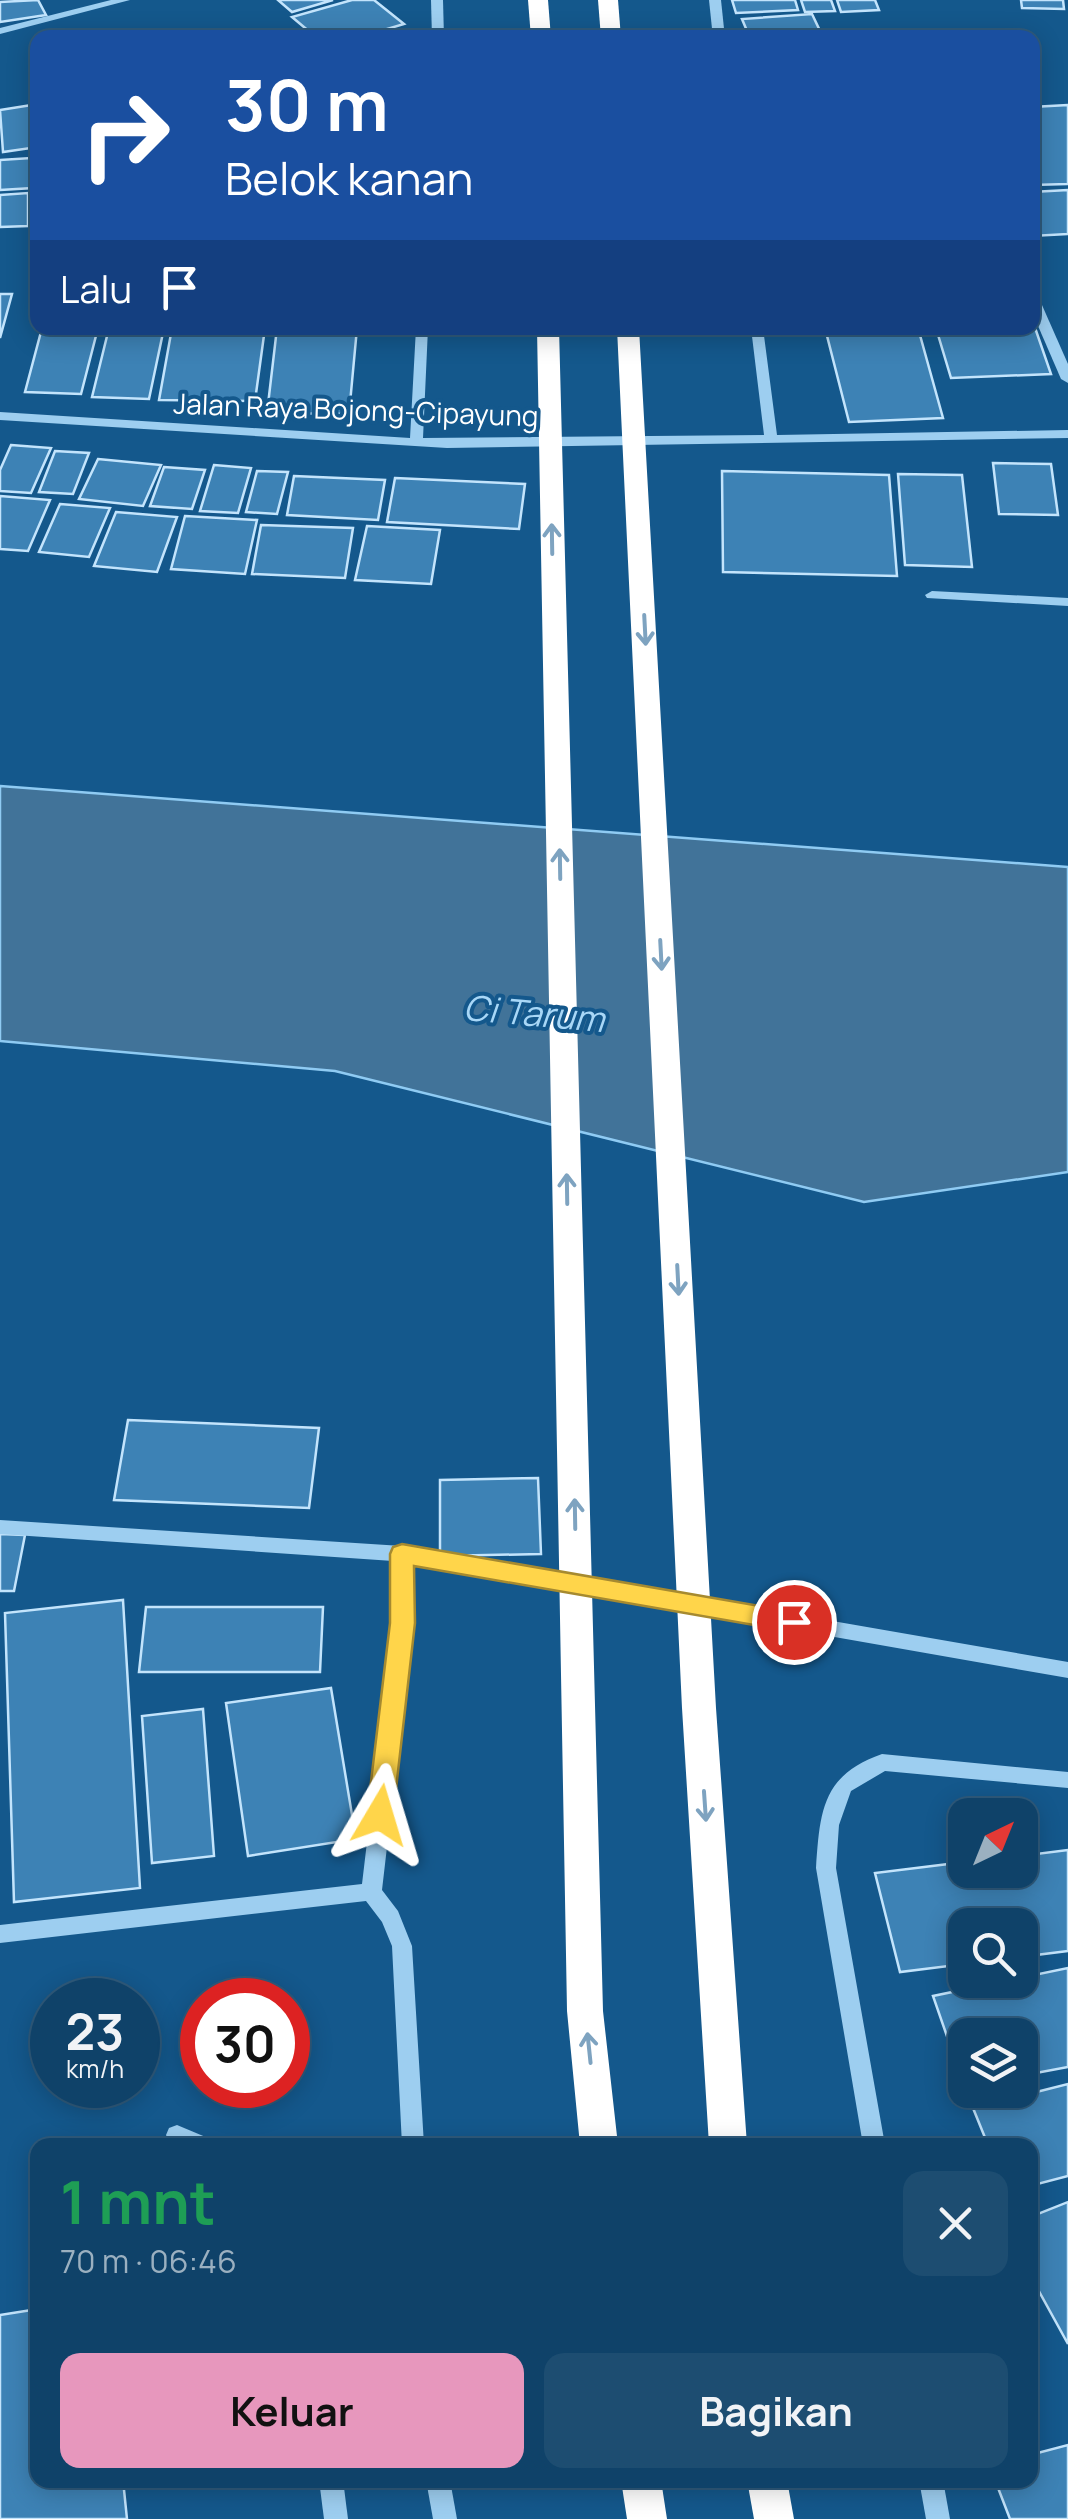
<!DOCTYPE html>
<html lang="id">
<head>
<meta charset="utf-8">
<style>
  :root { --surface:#0f4269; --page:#1d4d71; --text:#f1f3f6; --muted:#9bb0c0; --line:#2f5b7d; --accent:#e797bd }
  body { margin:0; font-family:Manrope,sans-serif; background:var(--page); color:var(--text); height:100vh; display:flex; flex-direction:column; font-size:38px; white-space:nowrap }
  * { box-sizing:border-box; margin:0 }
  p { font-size:32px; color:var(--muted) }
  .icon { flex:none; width:55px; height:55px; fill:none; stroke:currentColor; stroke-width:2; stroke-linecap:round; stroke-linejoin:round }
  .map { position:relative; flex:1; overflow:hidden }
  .drawer { position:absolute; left:30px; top:2138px; width:1008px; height:350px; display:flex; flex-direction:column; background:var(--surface); border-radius:20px; box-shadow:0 5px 25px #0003,0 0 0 2px var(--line) }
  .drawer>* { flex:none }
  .banner { position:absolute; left:30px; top:30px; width:1010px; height:305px; border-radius:20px; box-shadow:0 5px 25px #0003,0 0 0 2px var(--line); background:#1a4fa0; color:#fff; overflow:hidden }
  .needle { width:65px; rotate:43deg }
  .fabs { position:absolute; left:948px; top:1798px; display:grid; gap:20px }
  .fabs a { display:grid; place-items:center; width:90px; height:90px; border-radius:20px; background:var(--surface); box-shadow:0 5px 25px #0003,0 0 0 2px var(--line); font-size:50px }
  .speed { position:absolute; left:30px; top:1978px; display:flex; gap:20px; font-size:50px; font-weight:700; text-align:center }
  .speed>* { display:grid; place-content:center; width:130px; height:130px; border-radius:50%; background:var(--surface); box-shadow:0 5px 25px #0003,0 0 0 2px var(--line); line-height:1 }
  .speed small { font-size:25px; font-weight:400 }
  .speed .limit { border:15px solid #d22; background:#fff; color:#111 }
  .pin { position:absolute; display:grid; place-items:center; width:85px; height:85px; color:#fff; margin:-42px; border:5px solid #fff; border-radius:50%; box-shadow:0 2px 10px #0007 }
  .me { position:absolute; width:110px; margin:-55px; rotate:7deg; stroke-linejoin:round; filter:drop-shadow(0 0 8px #0008) }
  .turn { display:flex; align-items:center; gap:35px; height:210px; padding:0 30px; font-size:45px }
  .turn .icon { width:130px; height:130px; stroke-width:2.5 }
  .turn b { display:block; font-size:70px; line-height:85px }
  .then { display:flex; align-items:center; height:95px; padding:0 30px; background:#0003; gap:20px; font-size:38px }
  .round { display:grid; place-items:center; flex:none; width:105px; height:105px; border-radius:20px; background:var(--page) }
  .overview { display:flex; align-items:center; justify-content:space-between; height:170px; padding:0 30px }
  h1 { font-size:60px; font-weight:700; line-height:75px; color:#1e9e55 }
  .cta { display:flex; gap:20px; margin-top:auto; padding:20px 30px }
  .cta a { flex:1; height:115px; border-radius:20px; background:var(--accent); color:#111; font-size:40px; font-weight:700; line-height:115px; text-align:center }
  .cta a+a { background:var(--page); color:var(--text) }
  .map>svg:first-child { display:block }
  .water { fill:#417399; stroke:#8fcbf3; stroke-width:2.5 }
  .building { fill:#3d82b5; stroke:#c3e4fc; stroke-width:2.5 }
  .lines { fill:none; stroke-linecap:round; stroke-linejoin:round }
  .minor { fill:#9dcef0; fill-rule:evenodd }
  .highway { fill:#fff; fill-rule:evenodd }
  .oneway { stroke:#7ea3c0 }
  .route { fill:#ffd54a; stroke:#a68a30; stroke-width:2.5 }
  .labels { text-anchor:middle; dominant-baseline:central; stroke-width:8; stroke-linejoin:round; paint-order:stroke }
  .far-street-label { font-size:28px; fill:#fff; stroke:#14588c }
  .water-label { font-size:35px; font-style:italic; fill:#a8d7f7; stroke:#14588c }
</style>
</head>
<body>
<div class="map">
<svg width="1068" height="2519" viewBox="0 0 1068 2519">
  <rect width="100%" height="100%" fill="#14588c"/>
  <path class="water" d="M0,786L1068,867V1172L864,1202L335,1071L0,1041Z"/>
  <g class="building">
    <path d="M38,0L46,15L0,22V2Z"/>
    <path d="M278,0H333L292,12Z"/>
    <path d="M352,0H374L404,24L357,38H317L292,17Z"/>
    <path d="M732,0H795L798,10L736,13Z"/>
    <path d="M801,0H831L835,11L805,12Z"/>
    <path d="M837,0H875L879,10L841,12Z"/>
    <path d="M1021,0H1063L1064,9L1022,8Z"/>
    <path d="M812,14L821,33L750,38L742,19Z"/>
    <path d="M38,104V147L3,152L0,110Z"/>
    <path d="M1068,105V184L1032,185V107Z"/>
    <path d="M31,158L33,188L0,190V160Z"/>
    <path d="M1068,190V234L1032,236V192Z"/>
    <path d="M28,193V226L0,227V195Z"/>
    <path d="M0,294H12L0,338Z"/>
    <path d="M1032,319L1051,374L951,378L936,328H1032Z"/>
    <path d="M42,328H98L81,394L25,392Z"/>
    <path d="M109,328H164L149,399L92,397Z"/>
    <path d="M172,328H265L255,401L159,400Z"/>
    <path d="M277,328H357L349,414L267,413Z"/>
    <path d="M825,328H918L943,418L849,422Z"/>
    <path d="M11,445L51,448L31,493L0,491V470Z"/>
    <path d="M55,451L89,453L73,494L39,492Z"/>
    <path d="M98,459L161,465L143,506L79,499Z"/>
    <path d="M993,463L1051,464L1058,515L999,514Z"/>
    <path d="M214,465L251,468L238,513L200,511Z"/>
    <path d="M164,467L205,470L192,509L150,506Z"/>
    <path d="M257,471L288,472L277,514L246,512Z"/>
    <path d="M722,471L889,475L897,576L723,572Z"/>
    <path d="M898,474L962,475L972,567L905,565Z"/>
    <path d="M294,476L385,480L378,520L287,515Z"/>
    <path d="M395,478L525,484L519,529L387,522Z"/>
    <path d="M0,496L50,500L28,551L0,549Z"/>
    <path d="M60,504L110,508L89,557L39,552Z"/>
    <path d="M116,512L177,517L157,572L94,566Z"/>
    <path d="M185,516L257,520L245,574L171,569Z"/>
    <path d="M261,525L353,528L345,578L252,574Z"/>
    <path d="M367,526L440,530L431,584L355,580Z"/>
    <path d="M128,1420L319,1428L309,1508L114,1500Z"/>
    <path d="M538,1478L541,1554L440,1556V1480Z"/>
    <path d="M0,1534L25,1535L14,1591H0Z"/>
    <path d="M123,1600L140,1888L14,1902L5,1613Z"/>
    <path d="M146,1607H323L320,1672H139Z"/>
    <path d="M331,1688L356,1839L248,1856L226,1703Z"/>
    <path d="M203,1709L214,1856L152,1863L142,1716Z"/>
    <path d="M1068,1850V1951L1020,1957V1925H965V1964L900,1972L875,1873L965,1862V1870H1020V1856Z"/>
    <path d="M1068,1968V2067L1020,2076V2035H965V2088L933,1996Z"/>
    <path d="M1068,2084V2176L1030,2186V2145H988L973,2108Z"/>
    <path d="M1068,2202V2344L1030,2275V2217Z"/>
    <path d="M38,2309V2480H123L127,2519H0V2315Z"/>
    <path d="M1068,2445V2519H1010L995,2480H1030V2455Z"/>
  </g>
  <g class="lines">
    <g class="minor">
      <path d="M111,0H130L0,34V28Z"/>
      <path d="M431,0H443L444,38H432Z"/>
      <path d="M709,0H721L725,38H713Z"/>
      <path d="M1032,292L1038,296L1068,364V383L1061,379L1032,312Z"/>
      <path d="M416,328H428L423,438L764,435L751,328H763L777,435L1068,430V438L447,448L0,420V412L410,438Z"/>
      <path d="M932,591L1068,598V606L927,598L925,595Z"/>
      <path d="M0,1520L402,1546L1068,1662V1678L412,1563L413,1623L382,1890L398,1911L412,1946L424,2145H402L392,1946L382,1922L366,1901L0,1943V1925L362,1884L393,1623V1561L0,1534Z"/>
      <path d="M882,1754L1068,1772V1788L885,1771L851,1791L839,1825L836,1868L885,2145H863L816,1868C820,1811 822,1775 882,1754Z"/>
      <path d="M177,2125L208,2138L211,2145H176L169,2142L166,2135L169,2128Z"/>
      <path d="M319,2480H343L348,2519H324Z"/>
      <path d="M426,2480H450L457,2519H433Z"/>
      <path d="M919,2480H943L950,2519H926Z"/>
    </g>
    <g class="highway">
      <path d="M528,0H548L551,38H531Z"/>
      <path d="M598,0H618L621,38H601Z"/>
      <path d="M537,328H559L603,2011L618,2145H580L567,2011Z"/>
      <path d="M617,328H639L716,1708L747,2145H709L682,1708Z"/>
      <path d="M621,2480H661L667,2519H627Z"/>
      <path d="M747,2480H787L794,2519H754Z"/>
    </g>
  </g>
  <defs><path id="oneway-shaft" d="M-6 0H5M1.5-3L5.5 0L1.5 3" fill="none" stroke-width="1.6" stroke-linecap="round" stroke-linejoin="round" transform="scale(2.5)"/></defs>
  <g class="oneway">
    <use href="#oneway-shaft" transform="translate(552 539) rotate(-91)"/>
    <use href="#oneway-shaft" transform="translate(645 630) rotate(87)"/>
    <use href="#oneway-shaft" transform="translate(560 864) rotate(-91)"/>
    <use href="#oneway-shaft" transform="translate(661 955) rotate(87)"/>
    <use href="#oneway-shaft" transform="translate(567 1189) rotate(-91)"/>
    <use href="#oneway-shaft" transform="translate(678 1280) rotate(87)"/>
    <use href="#oneway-shaft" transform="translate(575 1514) rotate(-91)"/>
    <use href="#oneway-shaft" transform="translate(705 1806) rotate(86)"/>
    <use href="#oneway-shaft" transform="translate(589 2048) rotate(-96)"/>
  </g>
  <path class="route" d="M402,1544L794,1612L803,1615L806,1622L803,1629L794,1632L414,1566L415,1623L393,1815L389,1823L380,1826L370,1823L367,1815L390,1623V1554L393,1547Z"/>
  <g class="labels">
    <g class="far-street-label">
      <text transform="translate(356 409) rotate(2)">Jalan Raya Bojong-Cipayung</text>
    </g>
    <g class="water-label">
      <text transform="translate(534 1013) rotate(5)">Ci Tarum</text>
    </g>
  </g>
</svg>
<div class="fabs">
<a><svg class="needle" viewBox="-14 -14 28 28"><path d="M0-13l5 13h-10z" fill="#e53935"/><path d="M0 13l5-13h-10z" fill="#9bb0c0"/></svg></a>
<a><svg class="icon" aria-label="search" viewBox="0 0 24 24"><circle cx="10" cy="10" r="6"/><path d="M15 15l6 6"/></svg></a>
<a><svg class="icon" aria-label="layers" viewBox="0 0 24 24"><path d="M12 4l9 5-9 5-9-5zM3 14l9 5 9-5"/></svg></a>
</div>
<div class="speed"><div>23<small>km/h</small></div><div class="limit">30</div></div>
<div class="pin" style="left:794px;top:1622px;background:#d93025"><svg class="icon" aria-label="arrive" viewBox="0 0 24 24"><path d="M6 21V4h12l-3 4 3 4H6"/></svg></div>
<svg class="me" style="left:380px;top:1815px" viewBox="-20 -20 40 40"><path d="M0-17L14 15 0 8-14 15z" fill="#ffd54a" stroke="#fff" stroke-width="4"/></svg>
<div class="banner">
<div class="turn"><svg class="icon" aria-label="right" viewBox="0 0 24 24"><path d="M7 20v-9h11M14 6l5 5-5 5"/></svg><div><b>30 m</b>Belok kanan</div></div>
<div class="then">Lalu<svg class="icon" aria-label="arrive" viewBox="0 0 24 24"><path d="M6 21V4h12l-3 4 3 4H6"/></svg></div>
</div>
<section class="drawer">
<div class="overview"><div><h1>1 mnt</h1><p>70 m · 06:46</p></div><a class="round"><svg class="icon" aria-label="close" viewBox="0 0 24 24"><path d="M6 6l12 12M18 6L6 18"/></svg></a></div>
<div class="cta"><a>Keluar</a><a>Bagikan</a></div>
</section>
</div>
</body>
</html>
